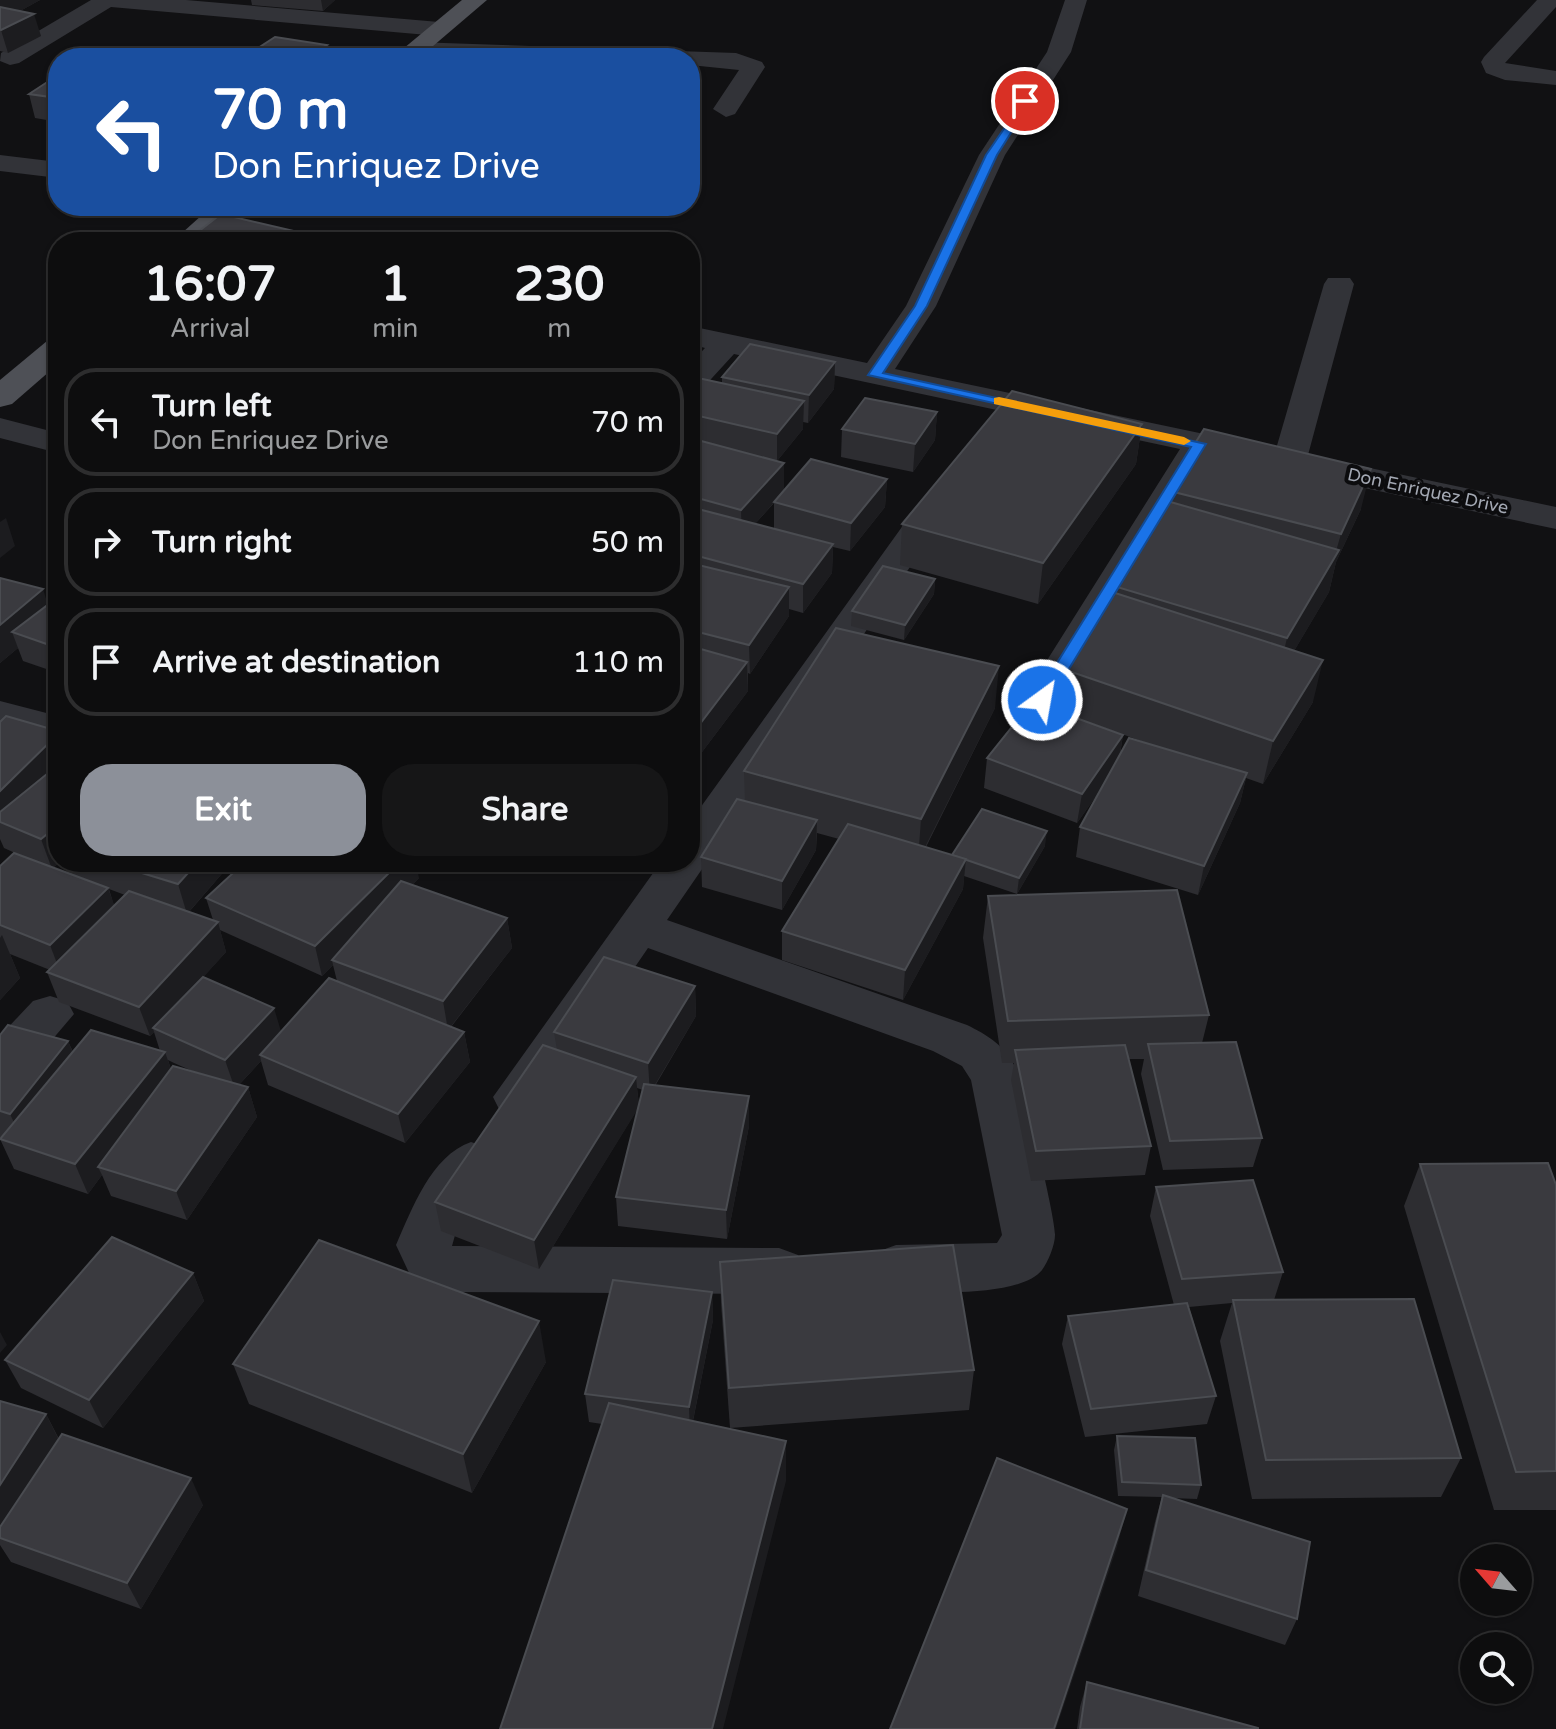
<!DOCTYPE html>
<html lang="en">
<head>
<meta charset="utf-8">
<style>
  :root { --surface:#0d0d0e; --page:#161617; --text:#f1f3f6; --muted:#9a9c9e; --line:#2d2d2e; --accent:#8c9099 }
  body { margin:0; font-family:"Varela Round",sans-serif; background:var(--page); color:var(--text); height:100vh; display:flex; flex-direction:column; font-size:30px; white-space:nowrap }
  * { box-sizing:border-box; margin:0 }
  p { font-size:26px; color:var(--muted) }
  .icon { flex:none; width:44px; height:44px; fill:none; stroke:currentColor; stroke-width:2; stroke-linecap:round; stroke-linejoin:round }
  .map { position:relative; flex:1; overflow:hidden }
  .sheet { position:absolute; left:48px; top:232px; width:652px; height:640px; display:flex; flex-direction:column; background:var(--surface); border-radius:32px; box-shadow:0 2px 6px #0004,0 0 0 2px var(--line) }
  .sheet>* { flex:none }
  .banner { position:absolute; left:48px; top:48px; width:652px; height:168px; border-radius:32px; box-shadow:0 2px 6px #0004,0 0 0 2px var(--line); background:#1a4fa0; color:#fff; overflow:hidden }
  .needle { width:52px; rotate:298deg }
  .tools { position:absolute; left:1460px; top:1544px; display:grid; gap:16px }
  .tools a { display:grid; place-items:center; width:72px; height:72px; border-radius:50%; background:var(--surface); box-shadow:0 2px 6px #0004,0 0 0 2px var(--line); font-size:40px }
  .pin { position:absolute; display:grid; place-items:center; width:68px; height:68px; color:#fff; margin:-34px; border:4px solid #fff; border-radius:50%; box-shadow:0 2px 8px #0007 }
  .me { position:absolute; width:88px; margin:-44px; rotate:32deg; stroke-linejoin:round; filter:drop-shadow(0 0 6px #0008) }
  .turn { display:flex; align-items:center; gap:28px; height:168px; padding:0 32px; font-size:36px }
  .turn .icon { width:104px; height:104px; stroke-width:2.5 }
  .turn b { display:block; font-size:56px; line-height:68px }
  .eta { display:flex; justify-content:space-evenly; align-items:center; height:136px; text-align:center }
  .eta b { font-size:48px; font-weight:700; line-height:56px }
  .cta { display:flex; gap:16px; margin-top:auto; padding:16px 32px }
  .cta a { flex:1; height:92px; border-radius:32px; background:var(--accent); color:#fff; font-size:32px; font-weight:700; line-height:92px; text-align:center }
  .cta a+a { background:var(--page); color:var(--text) }
  ul { padding:0; list-style:none }
  li { display:flex; align-items:center; gap:24px; height:108px; margin:0 16px 12px; padding:0 16px; border:4px solid var(--line); border-radius:32px }
  li div { flex:1 }
  li b { display:block; font-size:30px }
  li em { font-style:normal }
  .map>svg:first-child { display:block }
  .lines { fill:none; stroke-linecap:round; stroke-linejoin:round }
  .minor { fill:#323338; fill-rule:evenodd }
  .major { fill:#4e5056; fill-rule:evenodd }
  .wall { fill:#2d2d31; fill-rule:evenodd }
  .shaded-wall { fill:#1c1c1f }
  .building { fill:#3a3a3f; stroke:#4a4c51; stroke-width:2 }
  .route { fill:#1a73e8; stroke:#114b97; stroke-width:2 }
  .slow { fill:#f59e0b }
  .labels { text-anchor:middle; dominant-baseline:central; stroke-width:8; stroke-linejoin:round; paint-order:stroke }
  .far-street-label { font-size:18px; fill:#a3a8b3; stroke:#0c0c0e }
</style>
</head>
<body>
<div class="map">
<svg width="1556" height="1729" viewBox="0 0 1556 1729">
  <rect width="100%" height="100%" fill="#111113"/>
  <g class="lines">
    <g class="minor">
      <path d="M91,0H186L439,22L451,29L439,36L111,7L19,63L10,65L0,61L1,53Z"/>
      <path d="M1065,0H1087L1071,52L1005,155L936,306L895,369L1276,449L1324,284L1328,278H1350L1354,284L1308,455L1556,507V529L1210,455L1062,700L1056,709L1042,713L1028,709L1022,700L1180,449L734,354L701,390L690,393V364L705,348L690,344V326L867,363L906,306L979,155L1047,52Z"/>
      <path d="M1537,0H1556V7L1505,63L1556,71V85L1505,80L1486,73L1481,62L1484,57Z"/>
      <path d="M415,42L736,53L762,62L765,67L735,114L726,117L713,109L739,70L690,65V58H467L406,54L403,49Z"/>
      <path d="M0,155L58,162V178L0,171Z"/>
      <path d="M0,418L58,433V453L0,438Z"/>
      <path d="M934,495L946,499L952,506L667,920L967,1025C987,1035 1001,1043 1013,1063C1022,1077 1056,1219 1055,1235C1055,1245 1048,1262 1042,1270C1020,1299 909,1295 877,1284L869,1268L877,1252L896,1245L997,1243L1002,1235L971,1080L962,1066L933,1051L648,948L536,1111L518,1116L500,1111L493,1097L661,862H690V822L922,499Z"/>
      <path d="M0,701L58,716V742L0,727Z"/>
      <path d="M50,996L67,1001L74,1014L17,1081L0,1087V1036L33,1001Z"/>
      <path d="M471,1142L489,1148L497,1163L459,1221L452,1246L779,1248L798,1255L806,1271L798,1287L779,1294L450,1292L411,1277L396,1245C412,1209 431,1156 471,1142Z"/>
    </g>
    <g class="major">
      <path d="M462,0H487L419,58H392Z"/>
      <path d="M212,206H243L203,242H172Z"/>
      <path d="M58,339V364L12,404L0,407V380L47,341Z"/>
    </g>
  </g>
  <g class="wall">
    <path d="M0,0H40L20,11L41,36L8,53L0,51Z"/>
    <path d="M251,0H335L323,11L252,5Z"/>
    <path d="M58,75V122L35,118L29,94Z"/>
    <path d="M835,362L834,389L808,423L803,422V429L777,461L784,491L887,479L885,507L850,551L833,547L832,573L803,613L789,609V616L750,674L748,673V691L690,768V386L722,383V377ZM774,503V529L755,524Z"/>
    <path d="M937,412L935,440L913,472L841,457L842,429Z"/>
    <path d="M1142,424L1136,464L1038,604L900,565L902,524Z"/>
    <path d="M1166,490L1361,509L1336,562L1329,592L1294,651L1313,702L1263,784L1246,778L1240,803L1198,895L1076,857L1080,827L1101,789L1077,823L984,788L987,758L1123,735L1120,755L1158,747L1049,708L1054,666L1104,602L1107,584L1163,506Z"/>
    <path d="M0,578L48,605L58,597V673L23,661L18,648L0,663Z"/>
    <path d="M935,579L934,594L904,640L851,626L852,611Z"/>
    <path d="M995,708L926,847L952,855L1045,846L1017,894L964,876L963,889L903,1000L782,960V931L839,839L817,833L816,850L782,910L702,887L701,857L745,801L744,771Z"/>
    <path d="M0,722L58,862H60L53,868L67,873L63,862H232L189,912L213,920L206,898L419,878L412,885L507,918L512,948L451,1027L464,1032L470,1062L405,1143L268,1085L261,1061L239,1085L248,1087L257,1117L187,1220L111,1196L102,1175L88,1194L14,1169L0,1139L2,1137H0V1035L68,1041L73,1052L160,1051L154,1032L150,1036L59,1002L47,972L50,970L10,954L20,978L0,1000V866L24,857L4,848L0,839ZM109,889L125,895L114,906ZM220,930L322,976L333,965L337,981L281,1031L203,977L226,952ZM168,1060L174,1063L197,1073L171,1069Z"/>
    <path d="M988,896L1209,1015L1202,1043L1262,1138L1253,1167L1163,1170L1141,1074L1144,1059H1129L1151,1146L1145,1175L1031,1181L1011,1080L1014,1063H1002L983,938Z"/>
    <path d="M695,986L696,1016L655,1086L749,1126L727,1239L618,1226L616,1197L638,1108L539,1269L441,1231L435,1202L557,1050L554,1032ZM637,1088L643,1090L639,1105Z"/>
    <path d="M1420,1164L1556,1185V1510H1494L1404,1206Z"/>
    <path d="M1156,1187L1283,1272L1274,1300L1461,1458L1441,1497L1252,1499L1220,1341L1232,1303L1189,1307L1216,1396L1207,1424L1085,1437L1062,1344L1068,1316L1174,1305L1150,1216Z"/>
    <path d="M720,1262L974,1370L969,1410L730,1428L721,1303Z"/>
    <path d="M193,1273L204,1301L103,1428L21,1388L5,1360Z"/>
    <path d="M712,1292L713,1320L693,1421L786,1441V1481L602,1424L589,1422L585,1394Z"/>
    <path d="M546,1362L472,1493L249,1404L233,1364Z"/>
    <path d="M0,1401L46,1414L59,1439L203,1505L141,1609L11,1562L0,1545Z"/>
    <path d="M1117,1436L1201,1485L1197,1499L1170,1498L1297,1619L1285,1645L1138,1596L1155,1522L1162,1497L1118,1496L1114,1450Z"/>
    <path d="M1087,1682L1258,1729H1077L1080,1707Z"/>
  </g>
  <g class="shaded-wall">
    <path d="M0,0H40L0,22Z"/>
    <path d="M321,0H335L323,11Z"/>
    <path d="M34,14L41,36L8,53L1,30Z"/>
    <path d="M327,45L329,58H308Z"/>
    <path d="M835,362L834,389L808,423L809,395Z"/>
    <path d="M804,401L803,429L777,461V434Z"/>
    <path d="M937,412L935,440L913,472L915,444Z"/>
    <path d="M1142,424L1136,464L1038,604L1043,563Z"/>
    <path d="M784,463V491L742,539L741,510Z"/>
    <path d="M1371,469L1361,509L1336,562L1329,592L1277,680L1287,638L1334,558L1341,534Z"/>
    <path d="M887,479L885,507L850,551L851,523Z"/>
    <path d="M6,518L15,546L0,558V522Z"/>
    <path d="M833,544L832,573L803,613V584Z"/>
    <path d="M935,579L934,594L904,640L905,625Z"/>
    <path d="M789,587V616L750,674L749,645Z"/>
    <path d="M43,589L52,618L12,632L18,648L0,663V625Z"/>
    <path d="M1323,660L1313,702L1263,784L1273,741Z"/>
    <path d="M747,662L748,691L690,768V737Z"/>
    <path d="M999,666L995,708L918,861L921,819Z"/>
    <path d="M58,734V774L0,822V791Z"/>
    <path d="M1123,735L1118,765L1077,823L1082,794Z"/>
    <path d="M1247,773L1240,803L1198,895L1204,866Z"/>
    <path d="M817,820L816,850L782,910V881Z"/>
    <path d="M58,825V862H60L52,869L41,839Z"/>
    <path d="M1047,831L1045,846L1017,894L1019,878Z"/>
    <path d="M966,859L963,889L903,1000L905,970Z"/>
    <path d="M198,862H232L187,914L178,884Z"/>
    <path d="M400,862H416L419,878L336,962L332,960L333,965L322,976L315,946Z"/>
    <path d="M108,888L119,918L61,974L50,945Z"/>
    <path d="M507,918L512,948L448,1030L443,1001Z"/>
    <path d="M218,922L226,952L156,1030L153,1028L154,1032L150,1036L139,1007Z"/>
    <path d="M2,935L20,978L0,1000V938Z"/>
    <path d="M695,986L696,1016L650,1093L648,1063Z"/>
    <path d="M274,1008L283,1038L260,1055L261,1061L235,1089L225,1060Z"/>
    <path d="M464,1032L470,1062L405,1143L398,1114Z"/>
    <path d="M68,1041L80,1070L24,1144L10,1114Z"/>
    <path d="M165,1052L175,1081L98,1167L102,1175L88,1194L75,1164Z"/>
    <path d="M636,1077L639,1107L539,1269L534,1240Z"/>
    <path d="M248,1087L257,1117L187,1220L176,1191Z"/>
    <path d="M749,1096V1126L727,1239L726,1210Z"/>
    <path d="M193,1273L204,1301L103,1428L89,1400Z"/>
    <path d="M712,1292L713,1320L690,1435L689,1407Z"/>
    <path d="M539,1321L546,1362L472,1493L463,1454Z"/>
    <path d="M0,1332L7,1345L0,1353Z"/>
    <path d="M46,1414L60,1442L0,1537V1485Z"/>
    <path d="M786,1441V1481L723,1729H712Z"/>
    <path d="M191,1478L203,1505L141,1609L127,1583Z"/>
    <path d="M1127,1509L1117,1547L1056,1729H1054Z"/>
  </g>
  <g class="building">
    <path d="M0,7L34,14L1,30L0,29Z"/>
    <path d="M275,37L327,45L308,58H243Z"/>
    <path d="M119,55L143,58H115Z"/>
    <path d="M58,75V98L29,94Z"/>
    <path d="M221,214L341,242H185Z"/>
    <path d="M750,344L835,362L809,395L722,377Z"/>
    <path d="M698,378L804,401L777,434L690,414V386Z"/>
    <path d="M1012,391L1142,424L1043,563L902,524Z"/>
    <path d="M865,398L937,412L915,444L842,429Z"/>
    <path d="M1204,429L1371,469L1341,534L1166,490Z"/>
    <path d="M690,438L784,463L741,510L690,496Z"/>
    <path d="M811,459L887,479L851,523L774,502Z"/>
    <path d="M1167,501L1339,550L1287,638L1107,584Z"/>
    <path d="M698,509L833,544L803,584L690,554V517Z"/>
    <path d="M690,563L789,587L749,645L690,630Z"/>
    <path d="M883,566L935,579L905,625L852,611Z"/>
    <path d="M0,578L43,589L0,625Z"/>
    <path d="M1112,592L1323,660L1273,741L1054,666Z"/>
    <path d="M58,597V648L12,632Z"/>
    <path d="M836,628L999,666L921,819L744,771Z"/>
    <path d="M690,646L747,662L690,737Z"/>
    <path d="M1032,702L1123,735L1082,794L987,758Z"/>
    <path d="M6,716L58,731V734L0,791V722Z"/>
    <path d="M1129,738L1247,773L1204,866L1080,827Z"/>
    <path d="M58,765V825L41,839L0,822V812Z"/>
    <path d="M737,799L817,820L782,881L701,857Z"/>
    <path d="M982,809L1047,831L1019,878L952,855Z"/>
    <path d="M848,824L966,859L905,970L782,931Z"/>
    <path d="M14,853L108,888L50,945L0,925V866Z"/>
    <path d="M106,862H198L178,884Z"/>
    <path d="M245,862H400L315,946L206,898Z"/>
    <path d="M401,881L507,918L443,1001L332,960Z"/>
    <path d="M1177,890L1209,1015L1008,1021L988,896Z"/>
    <path d="M129,891L218,922L139,1007L47,972Z"/>
    <path d="M604,957L695,986L648,1063L554,1032Z"/>
    <path d="M203,977L274,1008L225,1060L153,1028Z"/>
    <path d="M329,978L464,1032L398,1114L260,1055Z"/>
    <path d="M8,1025L68,1041L10,1114L0,1111V1035Z"/>
    <path d="M91,1030L165,1052L75,1164L0,1139Z"/>
    <path d="M1236,1042L1262,1138L1170,1141L1148,1044Z"/>
    <path d="M543,1045L636,1077L534,1240L435,1202Z"/>
    <path d="M1125,1045L1151,1146L1036,1151L1015,1050Z"/>
    <path d="M173,1066L248,1087L176,1191L98,1167Z"/>
    <path d="M644,1084L749,1096L726,1210L616,1197Z"/>
    <path d="M1548,1163L1556,1185V1471L1516,1472L1420,1164Z"/>
    <path d="M1253,1180L1283,1272L1182,1279L1156,1187Z"/>
    <path d="M112,1237L193,1273L89,1400L5,1360Z"/>
    <path d="M319,1240L539,1321L463,1454L233,1364Z"/>
    <path d="M953,1245L974,1370L729,1388L720,1262Z"/>
    <path d="M613,1280L712,1292L689,1407L585,1394Z"/>
    <path d="M1414,1299L1461,1458L1266,1460L1233,1300Z"/>
    <path d="M1187,1303L1216,1396L1091,1409L1068,1316Z"/>
    <path d="M0,1401L46,1414L0,1485Z"/>
    <path d="M609,1403L786,1441L712,1729H500Z"/>
    <path d="M62,1434L191,1478L127,1583L0,1538V1527Z"/>
    <path d="M1117,1436L1195,1438L1201,1485L1122,1482Z"/>
    <path d="M997,1458L1127,1509L1054,1729H890Z"/>
    <path d="M1163,1495L1310,1542L1297,1619L1146,1570Z"/>
    <path d="M1087,1682L1258,1728V1729H1080Z"/>
  </g>
  <path class="route" d="M1025,98L1031,101L997,155L927,306L883,373L1206,444L1050,700L1042,705L1034,700L1191,447L868,375L915,306L986,155Z"/>
  <path class="slow" d="M999,397L1184,437L1191,441L1184,445L994,404V398Z"/>
  <g class="labels">
    <g class="far-street-label">
      <text transform="translate(1428 491) rotate(12)">Don Enriquez Drive</text>
    </g>
  </g>
</svg>
<div class="tools">
<a><svg class="needle" viewBox="-14 -14 28 28"><path d="M0-13l5 13h-10z" fill="#e53935"/><path d="M0 13l5-13h-10z" fill="#9a9c9e"/></svg></a>
<a><svg class="icon" aria-label="search" viewBox="0 0 24 24"><circle cx="10" cy="10" r="6"/><path d="M15 15l6 6"/></svg></a>
</div>
<div class="pin" style="left:1025px;top:101px;background:#d93025"><svg class="icon" aria-label="arrive" viewBox="0 0 24 24"><path d="M6 21V4h12l-3 4 3 4H6"/></svg></div>
<svg class="me" style="left:1042px;top:700px" viewBox="-20 -20 40 40"><circle r="17" fill="#1a73e8" stroke="#fff" stroke-width="3"/><path d="M0-11L8 9 0 5-8 9z" fill="#fff"/></svg>
<div class="banner">
<div class="turn"><svg class="icon" aria-label="left" viewBox="0 0 24 24"><path d="M17 20v-9H6M10 6l-5 5 5 5"/></svg><div><b>70 m</b>Don Enriquez Drive</div></div>
</div>
<section class="sheet">
<div class="eta">
<div><b>16:07</b><p>Arrival</p></div>
<div><b>1</b><p>min</p></div>
<div><b>230</b><p>m</p></div>
</div>
<ul>
<li><svg class="icon" aria-label="left" viewBox="0 0 24 24"><path d="M17 20v-9H6M10 6l-5 5 5 5"/></svg><div><b>Turn left</b><p>Don Enriquez Drive</p></div><em>70 m</em></li>
<li><svg class="icon" aria-label="right" viewBox="0 0 24 24"><path d="M7 20v-9h11M14 6l5 5-5 5"/></svg><div><b>Turn right</b></div><em>50 m</em></li>
<li><svg class="icon" aria-label="arrive" viewBox="0 0 24 24"><path d="M6 21V4h12l-3 4 3 4H6"/></svg><div><b>Arrive at destination</b></div><em>110 m</em></li>
</ul>
<div class="cta"><a>Exit</a><a>Share</a></div>
</section>
</div>
</body>
</html>
